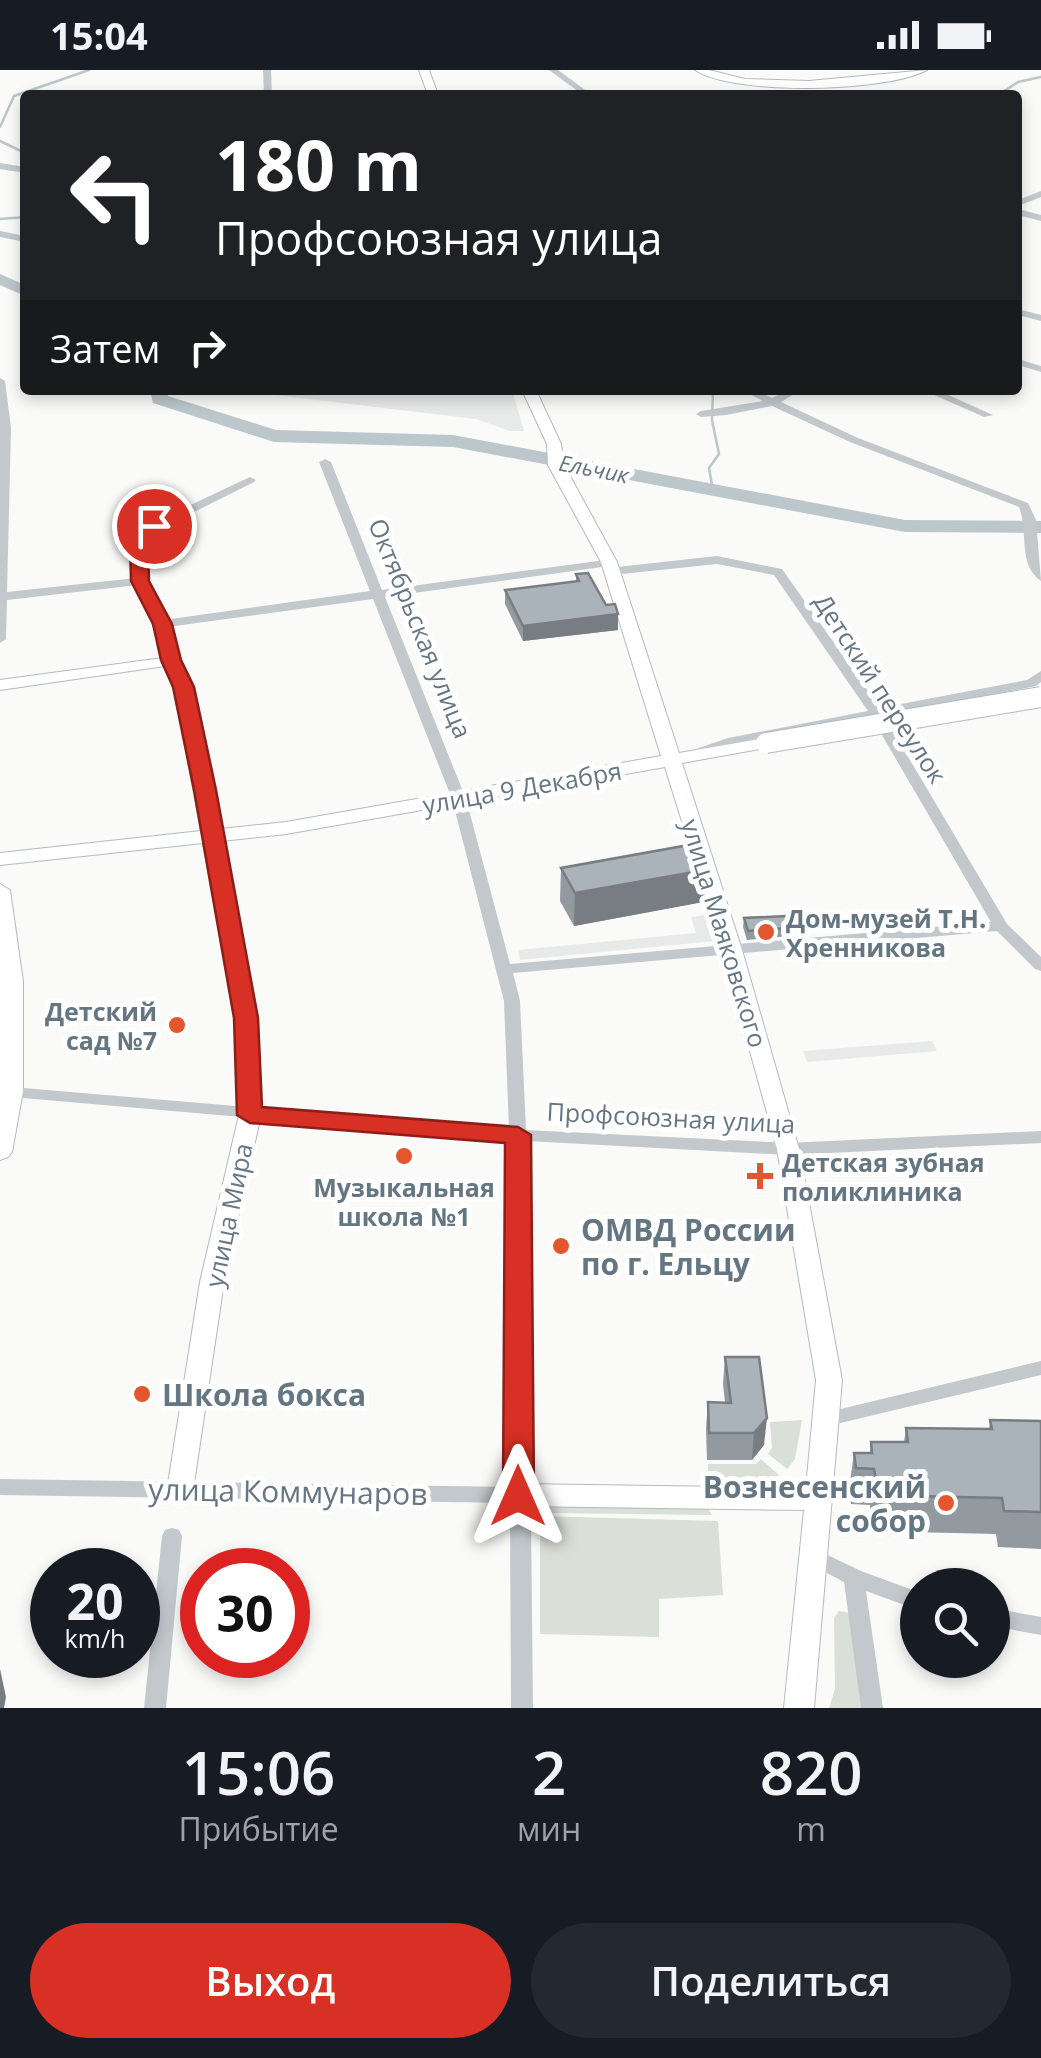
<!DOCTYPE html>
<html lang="ru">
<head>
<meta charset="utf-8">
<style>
  :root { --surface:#171b24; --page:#242831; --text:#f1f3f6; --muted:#9ea1a6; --accent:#d93025 }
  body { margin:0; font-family:"Open Sans",sans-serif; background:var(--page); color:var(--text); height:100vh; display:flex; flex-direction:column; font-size:38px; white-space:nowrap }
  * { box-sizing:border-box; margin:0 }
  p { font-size:32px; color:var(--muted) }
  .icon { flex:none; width:55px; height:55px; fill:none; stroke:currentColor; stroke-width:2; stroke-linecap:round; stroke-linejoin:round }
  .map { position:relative; height:1638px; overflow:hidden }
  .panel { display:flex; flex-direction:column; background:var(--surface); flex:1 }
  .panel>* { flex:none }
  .hud { position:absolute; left:20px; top:20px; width:1002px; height:305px; border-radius:10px; box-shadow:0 5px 15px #0003; background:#202124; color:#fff; overflow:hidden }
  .buttons { position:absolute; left:900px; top:1498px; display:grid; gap:20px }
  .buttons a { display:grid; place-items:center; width:110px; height:110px; border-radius:50%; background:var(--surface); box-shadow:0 5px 15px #0003; font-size:50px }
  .speed { position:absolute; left:30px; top:1478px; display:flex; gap:20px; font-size:50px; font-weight:700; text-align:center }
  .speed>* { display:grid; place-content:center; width:130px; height:130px; border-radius:50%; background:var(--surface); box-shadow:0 5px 15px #0003; line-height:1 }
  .speed small { font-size:25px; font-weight:400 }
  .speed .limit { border:15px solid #d22; background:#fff; color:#111 }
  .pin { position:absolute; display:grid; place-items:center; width:85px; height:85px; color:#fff; margin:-42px; border:5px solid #fff; border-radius:50%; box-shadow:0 2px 10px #0007 }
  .me { position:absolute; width:110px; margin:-55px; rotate:0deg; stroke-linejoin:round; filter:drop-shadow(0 0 8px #0008) }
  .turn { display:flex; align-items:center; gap:35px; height:210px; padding:0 30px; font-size:45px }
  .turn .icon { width:130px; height:130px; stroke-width:2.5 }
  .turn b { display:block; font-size:70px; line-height:85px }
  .then { display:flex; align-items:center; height:95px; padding:0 30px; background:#0003; gap:20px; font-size:38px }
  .eta { display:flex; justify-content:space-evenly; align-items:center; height:170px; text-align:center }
  .eta b { font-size:60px; font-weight:600; line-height:70px }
  .action { display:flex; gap:20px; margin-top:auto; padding:20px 30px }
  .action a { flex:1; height:115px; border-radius:60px; background:var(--accent); color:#fff; font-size:40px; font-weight:600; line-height:115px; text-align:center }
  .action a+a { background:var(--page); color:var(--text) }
  .status { display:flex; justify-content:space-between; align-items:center; height:70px; padding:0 50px; background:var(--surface); direction:ltr }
  .status svg { height:28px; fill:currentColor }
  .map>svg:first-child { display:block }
  .built { fill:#e8e9e9 }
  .green { fill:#dadfd7 }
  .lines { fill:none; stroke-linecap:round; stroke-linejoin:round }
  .stream { stroke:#bbc7cb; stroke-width:2.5 }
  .river { fill:#bbc7cb; fill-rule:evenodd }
  .secondary-casing { stroke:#b3babf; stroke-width:2 }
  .street { fill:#c3c8cc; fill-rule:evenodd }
  .secondary { fill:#fff; fill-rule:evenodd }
  .secondary-bridge-casing { stroke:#b3babf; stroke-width:22; stroke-linecap:butt }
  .secondary-bridge { stroke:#fff; stroke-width:20 }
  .wall { fill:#929a9f }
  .shaded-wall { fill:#777d82 }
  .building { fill:#aab3b9; stroke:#777d82; stroke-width:2.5 }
  .route { fill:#d93025; stroke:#8d1f18; stroke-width:2.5 }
  .poi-dot { fill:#e4572e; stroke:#fff; stroke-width:4 }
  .labels { text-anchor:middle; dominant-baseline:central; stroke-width:10; stroke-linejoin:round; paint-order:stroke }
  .far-water-label { font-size:22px; font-style:italic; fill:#60757c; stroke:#fff }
  .street-label { font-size:25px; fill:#657683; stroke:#fff }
  .poi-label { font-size:25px; font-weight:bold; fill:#657683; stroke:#fff; text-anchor:start }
  .near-poi-label { font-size:30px; font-weight:bold; fill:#657683; stroke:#fff; text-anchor:start }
  .near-street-label { font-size:30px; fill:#657683; stroke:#fff }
</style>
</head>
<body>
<div class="status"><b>15:04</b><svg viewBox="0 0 49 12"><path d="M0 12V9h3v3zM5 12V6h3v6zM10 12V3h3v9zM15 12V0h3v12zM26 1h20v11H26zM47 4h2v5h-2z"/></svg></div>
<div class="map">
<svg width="1041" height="1638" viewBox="0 0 1041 1638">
  <rect width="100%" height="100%" fill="#fafaf8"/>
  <g class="built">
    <path d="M234,320H512L524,361H510L476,349Z"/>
    <path d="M706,845L715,871L520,890L518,880L696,863L691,847Z"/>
    <path d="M932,971L937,981L807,992L803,981Z"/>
  </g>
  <g class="green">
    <path d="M802,1350L795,1389L787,1399L768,1384L772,1378L770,1352Z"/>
    <path d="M761,1389L779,1405L773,1411L708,1407V1394H756Z"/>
    <path d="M544,1435L708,1439L712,1445L545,1443Z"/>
    <path d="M540,1446L718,1451L723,1525L659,1529V1567L540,1564Z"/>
    <path d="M839,1541L850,1543L861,1638H829L835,1619L834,1548Z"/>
  </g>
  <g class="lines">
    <g class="stream">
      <path d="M998,25L1018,12L1041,7"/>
      <path d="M0,57L14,26L89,0"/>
      <path d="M0,71L25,83"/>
      <path d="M0,149L25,147"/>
      <path d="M713,320L712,350L719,384L709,398L713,421"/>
    </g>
    <g class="river">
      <path d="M0,204L25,215V226L0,215Z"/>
      <path d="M150,320H168V326L276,360L453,365L905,450L1041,451V463L905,462L453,377L274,372L153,333Z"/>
    </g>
    <g class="secondary-casing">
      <g id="secondary">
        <path d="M419,0H429L438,25H428Z"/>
        <path d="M695,0H709L745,9L809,11L927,0C886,22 735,26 695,0Z"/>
        <path d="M522,320H536L561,374L564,395L617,492L679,683L766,668L775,673L766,678L682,693L742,880L799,1079L842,1310L814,1638H784L804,1440L518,1436L508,1433L505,1425L508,1417L518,1414L806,1418L816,1310L777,1079L722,880L665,697L286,764L222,771L257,948L261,1045L224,1212L193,1420L190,1428L180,1431L170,1428L167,1420L200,1212L239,1045L235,948L203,773L0,795V783L201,761L174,617L165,596L0,620V610L177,586L192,617L220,759L286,752L661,686L601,492L548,395L547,374Z"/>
        <path d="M0,814L10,820L23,912V1021L12,1082L8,1087L0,1090Z"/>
      </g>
    </g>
    <g class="street">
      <path d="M263,0H271L272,25H264Z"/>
      <path d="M549,0H558L592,25H583Z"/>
      <path d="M0,93L25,97V103L0,99Z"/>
      <path d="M1041,121V127L1018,136V130Z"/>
      <path d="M1018,139L1041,145V151L1018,145Z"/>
      <path d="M0,161L25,166V172L0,167Z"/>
      <path d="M1018,239L1041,245V251L1018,245Z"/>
      <path d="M1018,289L1041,296V302L1018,295Z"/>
      <path d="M0,308L5,311L11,358L7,522L136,508L133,471L150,454L250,407L256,410L254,412L158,460L145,472L147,503L164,550L370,521L319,392L325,389L331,392L382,520L613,489L615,492L609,496L385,527L466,729L510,894L991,852L872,648L731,675L698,687L691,683L693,680L728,668L868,641L774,505L717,494L612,505L608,504V498L717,486L782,499L880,638L1027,610L1041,601V612L1036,616L884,646L1007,854L1041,887V901L1035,899L997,861L513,903L520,931L526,1060L788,1073L1041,1061V1073L788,1085L527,1071L533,1638H511L510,1433L0,1425V1409L510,1417L509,1070L0,1026V1016L509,1059L504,931L452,729L373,529L167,557L178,590L171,594L164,590L138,515L7,530L6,569L0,573Z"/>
      <path d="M742,320H756L772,328L788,320H801L781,332L858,368L1028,433L1036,450L1041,511C1017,494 1029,462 1019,437L850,372L772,336L726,345L701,347L696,344L701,341L763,331Z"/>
      <path d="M923,320H937L993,345L984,347Z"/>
      <path d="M1041,1291V1305L828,1356L821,1354L818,1349L821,1344L828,1342Z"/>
      <path d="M172,1458L179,1460L182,1466L166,1638H144L162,1466L165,1460Z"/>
      <path d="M813,1478L861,1501L918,1522V1540L866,1521L883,1638H861L844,1512L806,1492L803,1486L806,1480Z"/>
      <path d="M992,1538L1041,1547V1565L992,1556Z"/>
    </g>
    <use href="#secondary" class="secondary"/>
    <g class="secondary-bridge-casing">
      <path id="secondary-bridge" d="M766,673L1041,627"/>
    </g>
    <use href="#secondary-bridge" class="secondary-bridge"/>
  </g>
  <g class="wall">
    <path d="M576,504L606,535L618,544V560L523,571L505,534V520L576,511Z"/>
    <path d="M561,798L705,800L703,832L574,856L560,831Z"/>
    <path d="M744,848L790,858L789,866L747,870L743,857Z"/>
    <path d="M725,1287L764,1375L752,1390H707L706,1358L708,1332H725L723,1314Z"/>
    <path d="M990,1350L1041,1351V1479L998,1477L996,1464L910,1462L908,1447L871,1446L870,1435L851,1434L849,1419L854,1383H870L871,1372H904L906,1358L989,1359Z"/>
  </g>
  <g class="shaded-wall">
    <path d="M618,544V560L523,571V556Z"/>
    <path d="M705,800L703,832L574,856L575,823Z"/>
    <path d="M767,1348L764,1375L752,1390L754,1363Z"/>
    <path d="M0,1599L6,1627L4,1638H0Z"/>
  </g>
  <g class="building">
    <path d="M588,503L606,535L615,534L618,544L523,556L505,520L579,511L576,504Z"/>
    <path d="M689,775L705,800L575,823L561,798Z"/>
    <path d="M786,846L790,858L748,861L744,848Z"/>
    <path d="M725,1287H759L767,1348L754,1363H709L708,1332L731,1333Z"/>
    <path d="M990,1350L1041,1351V1442L1004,1441L1002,1428L916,1426L914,1411L876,1410L874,1399L856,1398L854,1383H872L871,1372H908L906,1358L992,1359Z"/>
  </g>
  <path class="route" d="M154,451L164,456L148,472L149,511L172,554L181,590L194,617L216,720L258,948L262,1037L518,1057L531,1065L534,1426L529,1434L518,1438L508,1434L503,1426L505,1073L250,1053L237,1045L234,948L194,720L173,617L161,590L153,554L131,511L130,471Z"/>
  <g class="poi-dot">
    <circle cx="766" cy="862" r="10"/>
    <circle cx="177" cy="955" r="10"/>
    <circle cx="404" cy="1086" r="10"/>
    <path d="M755 1091h10v10h10v10h-10v10h-10v-10h-10v-10h10z"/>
    <circle cx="561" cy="1176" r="10"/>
    <circle cx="142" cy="1324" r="10"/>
    <circle cx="946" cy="1433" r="10"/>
  </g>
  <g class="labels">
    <g class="far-water-label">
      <text transform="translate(594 398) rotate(11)">Ельчик</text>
    </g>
    <g class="street-label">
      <text transform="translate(421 558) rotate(68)">Октябрьская улица</text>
      <text transform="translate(881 618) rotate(57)">Детский переулок</text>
      <text transform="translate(522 717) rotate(-10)">улица 9 Декабря</text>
      <text transform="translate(725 863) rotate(73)">улица Маяковского</text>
      <text transform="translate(671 1047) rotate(3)">Профсоюзная улица</text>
      <text transform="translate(228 1145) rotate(-78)">улица Мира</text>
    </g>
    <g class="poi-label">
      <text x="786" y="848">Дом-музей Т.Н.<tspan x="786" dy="29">Хренникова</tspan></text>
      <text x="157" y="941" text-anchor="end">Детский<tspan x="157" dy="29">сад №7</tspan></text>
      <text x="782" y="1092">Детская зубная<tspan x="782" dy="29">поликлиника</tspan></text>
      <text x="404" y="1117" text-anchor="middle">Музыкальная<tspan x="404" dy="29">школа №1</tspan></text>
    </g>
    <g class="near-poi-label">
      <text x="581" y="1159">ОМВД России<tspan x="581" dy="34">по г. Ельцу</tspan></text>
      <text x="162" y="1324">Школа бокса</text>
      <text x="926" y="1416" text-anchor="end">Вознесенский<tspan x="926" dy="34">собор</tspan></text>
    </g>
    <g class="near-street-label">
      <text transform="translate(288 1421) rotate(1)">улица Коммунаров</text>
    </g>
  </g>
</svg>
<div class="buttons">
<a><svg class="icon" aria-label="search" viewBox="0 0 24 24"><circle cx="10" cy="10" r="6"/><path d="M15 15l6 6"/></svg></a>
</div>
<div class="speed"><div>20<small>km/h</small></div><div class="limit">30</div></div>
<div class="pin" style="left:154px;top:456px;background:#d93025"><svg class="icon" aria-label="arrive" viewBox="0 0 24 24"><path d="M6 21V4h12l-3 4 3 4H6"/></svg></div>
<svg class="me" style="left:518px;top:1426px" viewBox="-20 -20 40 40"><path d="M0-17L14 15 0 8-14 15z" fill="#d93025" stroke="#fff" stroke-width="4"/></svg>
<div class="hud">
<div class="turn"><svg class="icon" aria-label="left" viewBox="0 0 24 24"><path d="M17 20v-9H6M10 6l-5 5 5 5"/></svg><div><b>180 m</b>Профсоюзная улица</div></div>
<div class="then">Затем<svg class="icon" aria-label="right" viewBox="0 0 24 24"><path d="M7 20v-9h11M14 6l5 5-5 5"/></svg></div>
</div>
</div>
<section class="panel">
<div class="eta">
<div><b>15:06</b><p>Прибытие</p></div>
<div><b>2</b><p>мин</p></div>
<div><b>820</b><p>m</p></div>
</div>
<div class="action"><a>Выход</a><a>Поделиться</a></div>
</section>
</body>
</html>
